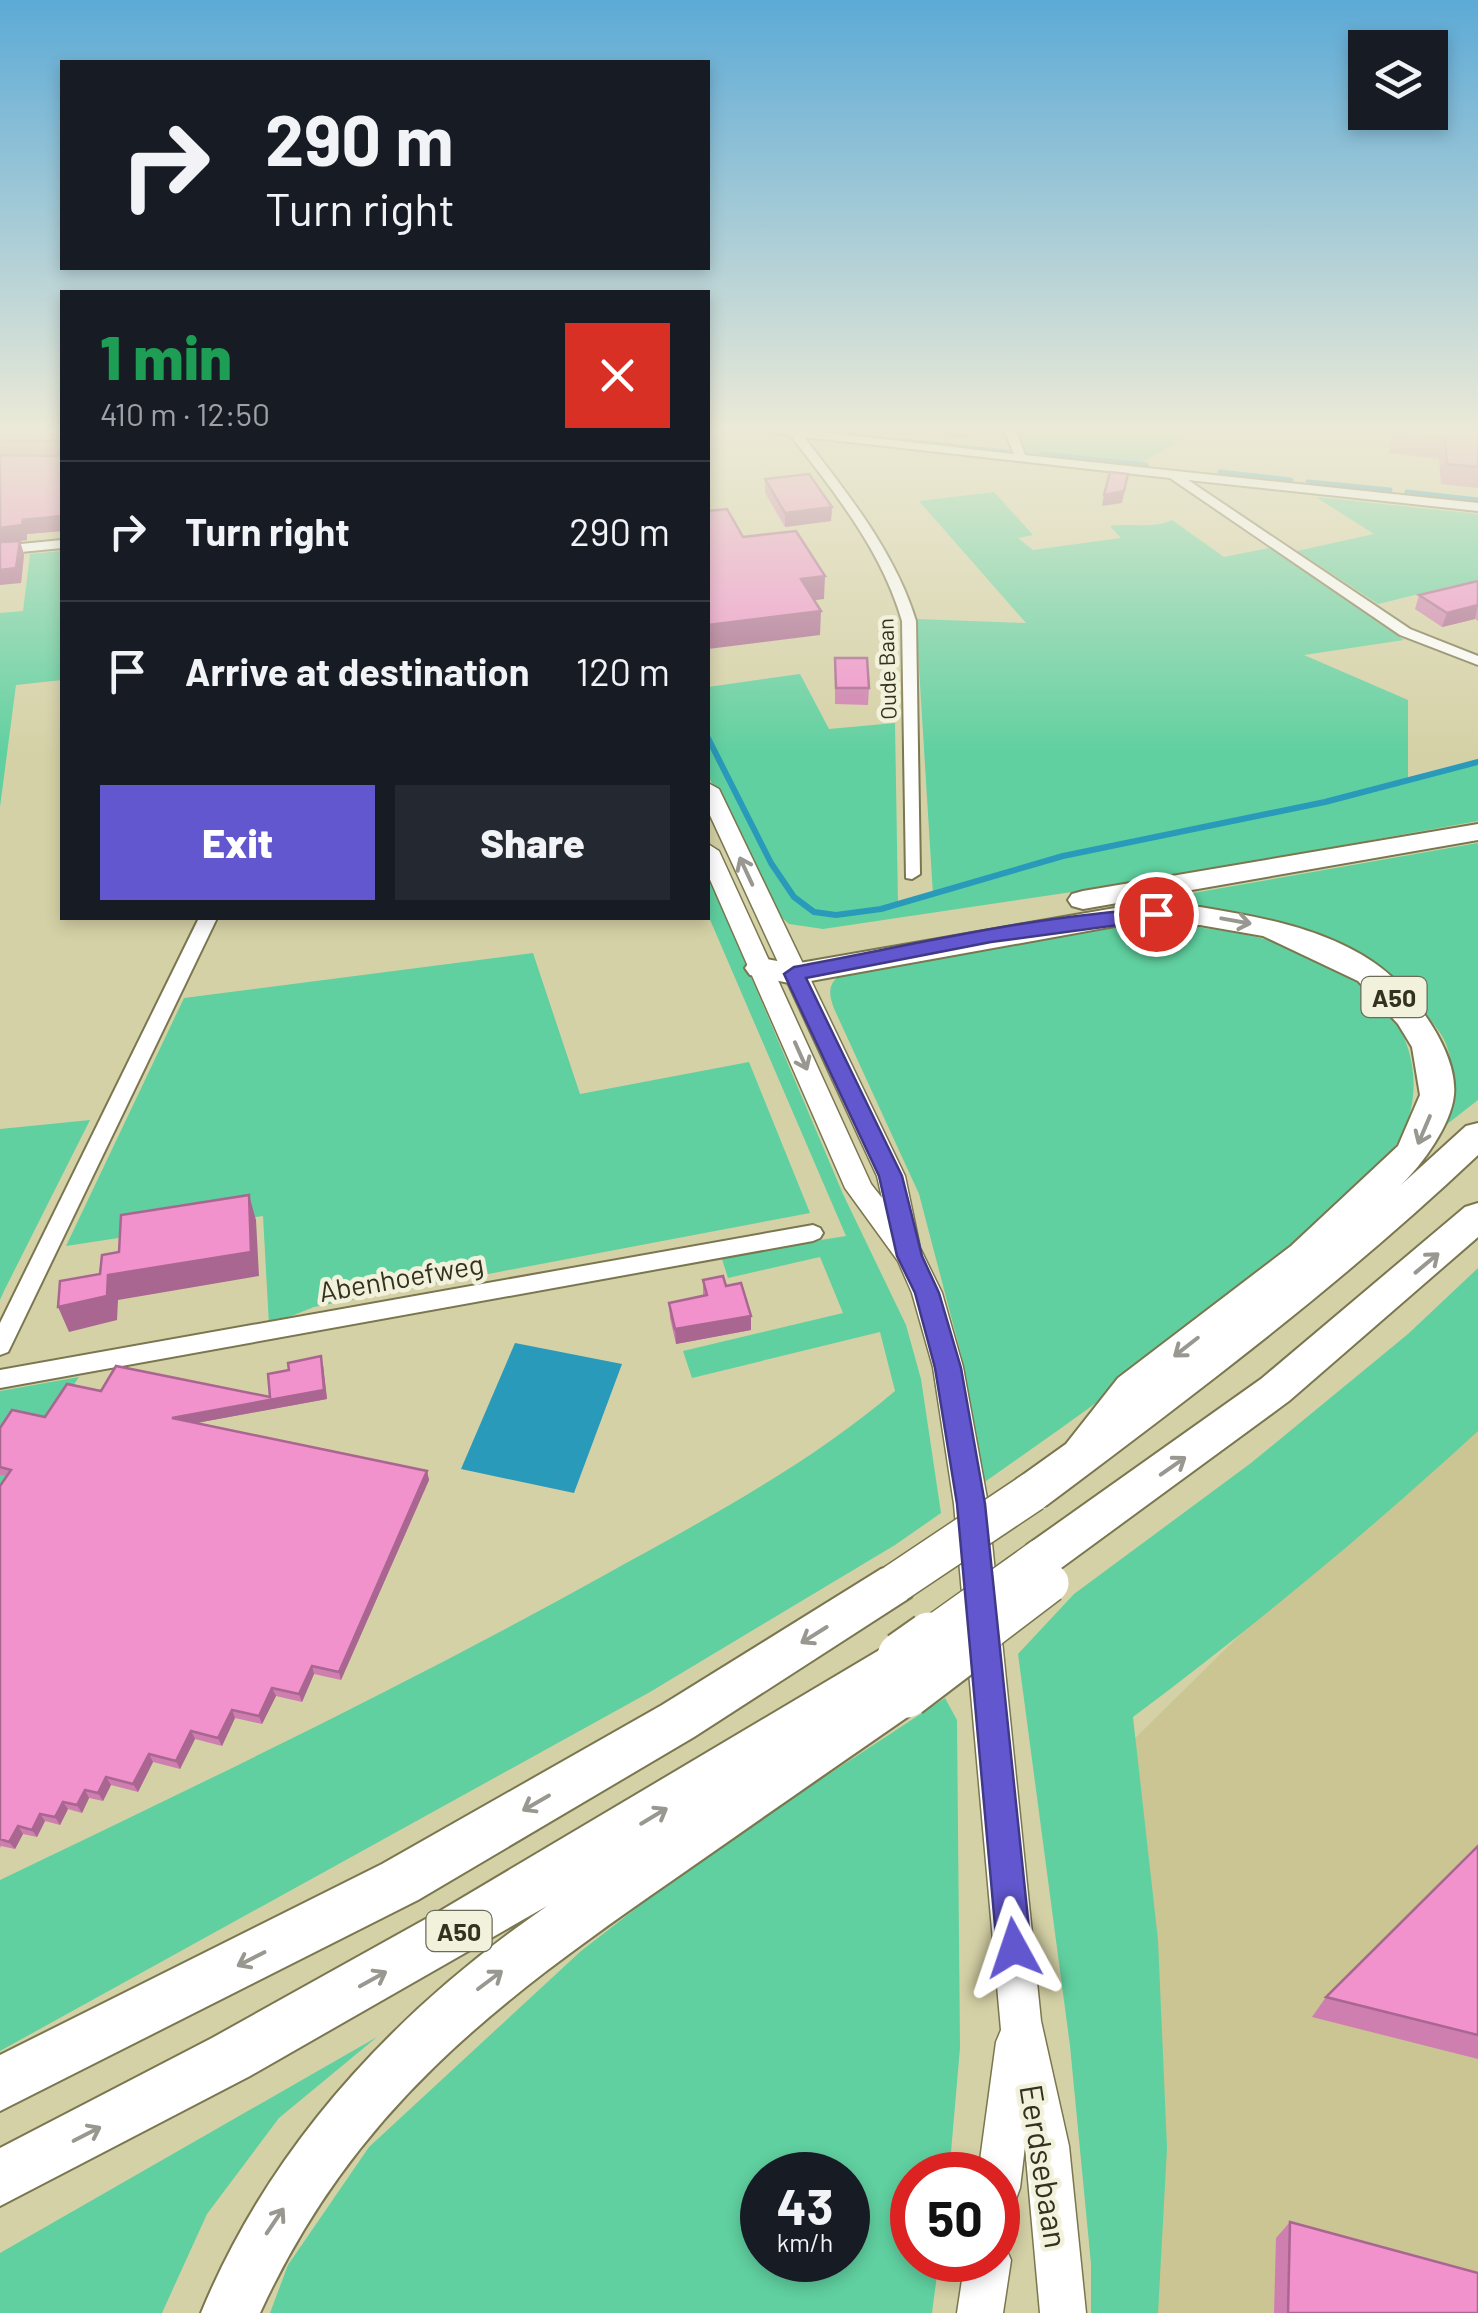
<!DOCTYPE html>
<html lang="en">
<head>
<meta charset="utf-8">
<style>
  :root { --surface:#171b24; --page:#242831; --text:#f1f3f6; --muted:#9ea1a6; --line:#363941; --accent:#6357d0 }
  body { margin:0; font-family:Barlow,sans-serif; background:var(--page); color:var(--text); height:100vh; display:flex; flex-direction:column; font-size:38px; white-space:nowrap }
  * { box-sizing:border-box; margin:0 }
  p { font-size:32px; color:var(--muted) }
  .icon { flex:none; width:55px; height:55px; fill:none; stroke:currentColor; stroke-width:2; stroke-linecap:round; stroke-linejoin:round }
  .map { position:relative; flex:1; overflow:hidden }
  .details { position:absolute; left:60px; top:290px; width:650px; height:630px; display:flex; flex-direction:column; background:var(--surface); border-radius:0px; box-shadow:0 5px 15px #0003 }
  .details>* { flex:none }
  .hud { position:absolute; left:60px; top:60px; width:650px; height:210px; border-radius:0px; box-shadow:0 5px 15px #0003; background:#171b24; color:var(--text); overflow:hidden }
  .fabs { position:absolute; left:1348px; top:30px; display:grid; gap:20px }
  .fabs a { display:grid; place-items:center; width:100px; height:100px; border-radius:0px; background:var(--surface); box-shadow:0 5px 15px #0003; font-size:50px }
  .speed { position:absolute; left:740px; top:2152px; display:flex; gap:20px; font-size:50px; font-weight:700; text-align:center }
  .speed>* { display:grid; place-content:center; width:130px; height:130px; border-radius:50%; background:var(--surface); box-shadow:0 5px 15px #0003; line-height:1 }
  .speed small { font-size:25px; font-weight:400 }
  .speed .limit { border:15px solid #d22; background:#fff; color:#111 }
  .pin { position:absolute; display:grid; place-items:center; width:85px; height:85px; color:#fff; margin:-42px; border:5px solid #fff; border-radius:50%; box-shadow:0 2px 10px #0007 }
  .me { position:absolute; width:110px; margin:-55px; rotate:355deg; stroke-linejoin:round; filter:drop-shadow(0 0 8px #0008) }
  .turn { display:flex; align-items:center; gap:35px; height:210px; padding:0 40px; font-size:45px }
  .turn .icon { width:130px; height:130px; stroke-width:2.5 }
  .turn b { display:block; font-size:70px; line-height:85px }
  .round { display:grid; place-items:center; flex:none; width:105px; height:105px; border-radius:0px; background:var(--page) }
  .overview { display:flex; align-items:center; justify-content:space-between; height:170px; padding:0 40px }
  h1 { font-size:60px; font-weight:800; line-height:75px; color:#1e9e55 }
  .action { display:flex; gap:20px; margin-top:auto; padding:20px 40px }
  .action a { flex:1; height:115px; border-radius:0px; background:var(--accent); color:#fff; font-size:40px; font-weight:800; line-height:115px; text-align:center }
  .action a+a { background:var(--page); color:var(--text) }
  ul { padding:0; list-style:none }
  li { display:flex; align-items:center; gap:30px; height:140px; padding:0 40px; border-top:2px solid var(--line) }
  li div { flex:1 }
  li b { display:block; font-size:38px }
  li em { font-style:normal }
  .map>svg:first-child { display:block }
  .built { fill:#cac593 }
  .green { fill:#60d0a0; fill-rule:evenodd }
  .water { fill:#2a9abb }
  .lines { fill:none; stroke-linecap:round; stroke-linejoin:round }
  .stream-far1 { stroke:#2a9abb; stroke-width:5 }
  .stream { stroke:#2a9abb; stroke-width:6 }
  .minor-casing { stroke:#7a764f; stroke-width:4 }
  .secondary-casing { stroke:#7a764f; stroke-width:3 }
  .motorway-casing { stroke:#7a764f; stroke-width:4 }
  .minor { fill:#fff; fill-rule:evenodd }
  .secondary { fill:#fff; fill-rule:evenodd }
  .motorway { fill:#fff; fill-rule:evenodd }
  .motorway-bridge-far1-casing { stroke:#7a764f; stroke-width:42; stroke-linecap:butt }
  .motorway-bridge-casing { stroke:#7a764f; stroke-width:55; stroke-linecap:butt }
  .motorway-bridge-far1 { stroke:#fff; stroke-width:39 }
  .motorway-bridge { stroke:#fff; stroke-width:51 }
  .wall { fill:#cf7eb0 }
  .shaded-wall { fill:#a96690 }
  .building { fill:#f192cd; stroke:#a96690; stroke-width:2.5 }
  .oneway { stroke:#999890 }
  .route { fill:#6357d0; stroke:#403987; stroke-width:2.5 }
  .labels { text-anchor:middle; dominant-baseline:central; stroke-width:9; stroke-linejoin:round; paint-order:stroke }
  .far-street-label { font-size:22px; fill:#333221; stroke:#f2f1db }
  .shield { fill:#f2f1db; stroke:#6c6b59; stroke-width:2.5 }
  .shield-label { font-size:25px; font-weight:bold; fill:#333221 }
  .street-label { font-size:28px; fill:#333221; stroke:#f2f1db }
  .near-street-label { font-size:32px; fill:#333221; stroke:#f2f1db }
</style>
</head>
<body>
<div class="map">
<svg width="1478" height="2313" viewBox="0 0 1478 2313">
  <rect width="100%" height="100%" fill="#d5d1a6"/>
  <path class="built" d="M1478,1400V2313H1096L1115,1758Z"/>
  <g class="green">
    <path d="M1015,430H1200L1137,465L1026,453Z"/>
    <path d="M994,492L1033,535L1018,538L1033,550L1121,538L1110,526C1131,523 1154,529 1172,520L1224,557L1269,548L1404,640L1304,655L1408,700V781L1478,762V821L1133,883L823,929L789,924L768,905L708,775V687L800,674L829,729L895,723L898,903L933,895L916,619L1026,623L919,501Z"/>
    <path d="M1316,497L1478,514V598L1456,585L1378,604L1297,551L1374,534Z"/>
    <path d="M62,551V680L16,685L0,807V613L23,611L30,554Z"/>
    <path d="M1478,843V1100L1437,1132C1446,1102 1460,1066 1442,1036C1405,974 1290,920 1221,911C1163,904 1103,912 1045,919Z"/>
    <path d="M708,875L843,1194L906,1325L921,1379L941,1513L895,1545L650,1692L0,2051V1880C202,1783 405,1686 601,1577C702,1521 807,1466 895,1391L880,1332L692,1378L683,1351L843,1313L820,1257L728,1278L721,1256L846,1236L708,915Z"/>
    <path d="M1156,924C1235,928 1339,945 1390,1013C1415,1047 1422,1094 1402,1134C1361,1213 1259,1283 1188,1336C1119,1387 1049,1437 979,1486L962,1358L919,1194L836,1013C828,994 826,983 845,972L1081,931Z"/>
    <path d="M533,953L580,1094L749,1062L810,1213L314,1307L269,1325L263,1216L66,1246L184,998Z"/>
    <path d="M90,1120L4,1291L0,1300V1129Z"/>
    <path d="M1478,1268V1431C1367,1533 1253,1627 1133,1717L1158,1940L1167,2148L1158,2313H1091V2264L1070,2046L1018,1654L1074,1594L1251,1463L1408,1334Z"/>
    <path d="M79,1377L0,1495V1391Z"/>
    <path d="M945,1698L957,1720L960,2048L949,2175H912V2260H939L932,2313H270L288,2265L369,2147L581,1951L701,1858ZM762,2175H848V2260H762Z"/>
    <path d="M377,2037L279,2118L207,2214L162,2313H0V2253Z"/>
  </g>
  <path class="water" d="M515,1343L622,1364L574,1493L461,1469Z"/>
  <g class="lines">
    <g class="stream-far1">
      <path d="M902,441L954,446"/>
      <path d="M958,447L1007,452"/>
      <path d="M1041,454L1146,465"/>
      <path d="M1220,472L1291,480"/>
      <path d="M1308,482L1390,490"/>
      <path d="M1407,492L1478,500"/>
    </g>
    <path class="stream" d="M708,738L771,863L794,897L814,912L836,915L881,909L1063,856L1325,802L1478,762"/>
    <g class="minor-casing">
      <g id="minor">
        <path d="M766,430H805L1014,454L1004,430H1016L1025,455L1478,503V511L1188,480L1410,629L1478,656V665L1400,635L1170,478L804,437C848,494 895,552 916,621L920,874L912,879L906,878L902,621C882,551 835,493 791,436Z"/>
        <path d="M62,540V548L0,554V546Z"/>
        <path d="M199,918H217L11,1346L8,1352L0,1355V1323Z"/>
        <path d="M813,1225L820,1228L823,1233L820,1238L813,1241L0,1388V1370Z"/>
      </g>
    </g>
    <g class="secondary-casing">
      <g id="secondary">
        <path d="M708,783L719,789L905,1176L920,1248L942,1293L963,1367L988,1504L1041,2021L1069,2146L1086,2313H1040L1025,2146L1020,2188L1014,2204L998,2210V2175H978L996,2042L1001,2030L954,1504L933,1367L912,1293L898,1261L845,1188L708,875V844L719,851L871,1184L882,1198L877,1176L708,811Z"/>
        <path d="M998,2241L1004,2244L1011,2260L1003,2313H957L965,2260H998Z"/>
      </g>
    </g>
    <g class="motorway-casing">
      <g id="motorway">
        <path d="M1478,824V840L1083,909L1072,906L1068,900L1072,894L1083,891Z"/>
        <path d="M1200,907C1261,917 1329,929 1380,967C1413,992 1458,1051 1454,1095C1451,1125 1422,1165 1401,1185L1466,1126L1478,1123V1155C1343,1283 1195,1394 1047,1505L1032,1510L1017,1505L1011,1492L1017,1479L1066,1444L1118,1378L1291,1246L1398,1146L1420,1095L1412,1047L1398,1024L1358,981L1263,936L1200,925L1115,926L794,984L750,975L745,968L750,961L761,958L794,964L1115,908Z"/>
        <path d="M1478,1203V1237L1289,1401L1057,1571L1042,1577L1027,1571L1020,1558L1027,1545L1261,1379L1465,1207Z"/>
        <path d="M896,1564L911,1569L918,1583L911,1597L694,1737L418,1900L0,2111V2055L382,1864L662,1705L881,1569Z"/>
        <path d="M903,1636L919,1642L926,1657L915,1674L922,1677L929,1692L922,1707C839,1764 756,1822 673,1880C494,2004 354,2109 260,2313H201C271,2143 397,2010 547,1906L250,2076L0,2206V2148L212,2038L440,1911Z"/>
      </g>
    </g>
    <use href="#minor" class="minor"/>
    <use href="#secondary" class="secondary"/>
    <use href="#motorway" class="motorway"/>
    <g class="motorway-bridge-far1-casing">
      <g id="motorway-bridge-far1">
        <path d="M896,1583L1032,1492"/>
        <path d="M927,1640L1042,1558"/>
        <path d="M974,1640L1049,1583"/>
      </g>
    </g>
    <g class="motorway-bridge-casing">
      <g id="motorway-bridge">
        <path d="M903,1657L930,1638"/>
        <path d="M906,1692L977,1638"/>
      </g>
    </g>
    <use href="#motorway-bridge-far1" class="motorway-bridge-far1"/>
    <use href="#motorway-bridge" class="motorway-bridge"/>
  </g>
  <g class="wall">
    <path d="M0,430H62V531L27,534V540L16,541H20L24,555L21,583L0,454Z"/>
    <path d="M947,430H969L968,438L946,437Z"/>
    <path d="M1392,430H1478V488L1441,484L1439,459L1389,453Z"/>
    <path d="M765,479L832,507L831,521L785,527L765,493Z"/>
    <path d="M1478,581V621L1475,619L1442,627L1415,609L1419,595Z"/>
    <path d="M835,658L869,688L868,705L835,704Z"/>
    <path d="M703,1280L726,1286L751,1330L676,1344L670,1318L669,1303L703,1296Z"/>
    <path d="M323,1365L327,1399L196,1423L427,1471L429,1480L341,1680L314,1674L302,1702L276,1696L262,1724L235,1718L222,1746L195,1739L180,1769L153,1762L138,1792L111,1785L103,1801L89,1798L82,1813L68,1809L60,1825L45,1821L37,1837L23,1834L15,1849L1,1846L0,1848V1486L6,1476L0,1475V1428L45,1417L101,1391L270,1397Z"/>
    <path d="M1478,1846V2059L1312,2017L1326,1997Z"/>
    <path d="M1290,2222L1478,2313H1274L1276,2238Z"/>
  </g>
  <g class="shaded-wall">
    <path d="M1128,474L1122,503L1102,506L1104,495Z"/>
    <path d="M832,507L831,521L785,527V513Z"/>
    <path d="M62,516V531L27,534V540L0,543V528L23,520Z"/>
    <path d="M20,541L24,555L21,583L0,585V570Z"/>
    <path d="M825,576L824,599L801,602V579Z"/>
    <path d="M1478,605L1475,619L1442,627L1447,613Z"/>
    <path d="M821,611L820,635L708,649V625Z"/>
    <path d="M249,1195L256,1220L259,1276L118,1300L117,1320L69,1332L58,1307L108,1275Z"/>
    <path d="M751,1316V1330L676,1344L675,1329Z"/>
    <path d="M321,1356L323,1365L327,1399L175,1427L172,1418L324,1390Z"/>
    <path d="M427,1471L429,1480L341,1680L339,1672Z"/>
    <path d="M312,1666L314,1674L302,1702L299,1694Z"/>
    <path d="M272,1688L276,1696L262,1724L259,1716Z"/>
    <path d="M232,1710L235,1718L222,1746L218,1738Z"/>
    <path d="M191,1731L195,1739L180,1769L176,1761Z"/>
    <path d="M149,1754L153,1762L138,1792L133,1784Z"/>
    <path d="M106,1777L111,1785L103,1801L98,1793Z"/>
    <path d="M85,1790L89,1798L82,1813L77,1805Z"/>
    <path d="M63,1802L68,1809L60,1825L55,1817Z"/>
    <path d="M40,1814L45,1821L37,1837L32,1830Z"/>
    <path d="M18,1826L23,1834L15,1849L9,1842Z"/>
  </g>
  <g class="building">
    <path d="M0,430H62V516L23,520L22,525L0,528V455L58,456L62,445L58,441L0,440Z"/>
    <path d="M1395,430H1478V467L1447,464L1445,438L1394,433Z"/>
    <path d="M1110,472L1128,474L1124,491L1104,495Z"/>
    <path d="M809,474L832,507L785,513L765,479Z"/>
    <path d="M727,509L743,537L796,531L825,576L801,579L821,611L708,625V511Z"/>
    <path d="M20,541L16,568L0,570V542Z"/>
    <path d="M1478,581V605L1447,613L1419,595Z"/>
    <path d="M835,658H867L869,688H836Z"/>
    <path d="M249,1195L251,1252L108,1275L107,1296L58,1307L60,1281L100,1274L102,1255L119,1252L121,1215Z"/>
    <path d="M723,1276L726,1286L741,1283L751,1316L675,1329L669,1303L707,1295L703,1280Z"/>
    <path d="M321,1356L324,1390L172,1418L427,1471L339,1672L312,1666L299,1694L272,1688L259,1716L232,1710L218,1738L191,1731L176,1761L149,1754L133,1784L106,1777L98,1793L85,1790L77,1805L63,1802L55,1817L40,1814L32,1830L18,1826L9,1842L0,1839V1486L11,1470L0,1467V1428L12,1410L45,1417L67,1384L101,1391L116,1366L270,1397L268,1374L289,1370L288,1363Z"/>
    <path d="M1478,1846V2035L1326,1997Z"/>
    <path d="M1290,2222L1478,2273V2313H1288Z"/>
  </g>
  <defs><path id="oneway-shaft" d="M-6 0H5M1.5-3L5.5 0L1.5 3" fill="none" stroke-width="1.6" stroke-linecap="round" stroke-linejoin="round" transform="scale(2.5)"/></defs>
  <g class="oneway">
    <use href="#oneway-shaft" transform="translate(746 871) rotate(-115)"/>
    <use href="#oneway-shaft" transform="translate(1236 921) rotate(10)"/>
    <use href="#oneway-shaft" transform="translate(801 1056) rotate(66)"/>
    <use href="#oneway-shaft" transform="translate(1424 1130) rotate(113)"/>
    <use href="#oneway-shaft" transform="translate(1427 1263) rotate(-40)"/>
    <use href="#oneway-shaft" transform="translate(1186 1347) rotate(142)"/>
    <use href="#oneway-shaft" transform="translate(1173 1466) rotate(-35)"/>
    <use href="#oneway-shaft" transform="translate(814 1635) rotate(148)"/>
    <use href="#oneway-shaft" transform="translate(536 1803) rotate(150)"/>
    <use href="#oneway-shaft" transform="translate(654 1816) rotate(-31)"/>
    <use href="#oneway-shaft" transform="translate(251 1959) rotate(153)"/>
    <use href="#oneway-shaft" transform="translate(373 1979) rotate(-29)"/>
    <use href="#oneway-shaft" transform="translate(490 1980) rotate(-37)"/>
    <use href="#oneway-shaft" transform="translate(87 2134) rotate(-27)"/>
    <use href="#oneway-shaft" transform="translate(275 2221) rotate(-56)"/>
  </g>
  <linearGradient id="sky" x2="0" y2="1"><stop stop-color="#5caad6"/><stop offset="0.57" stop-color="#ecead7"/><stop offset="1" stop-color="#ecead7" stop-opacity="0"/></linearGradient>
  <rect width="1478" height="754" fill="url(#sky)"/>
  <path class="route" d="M1156,909L1163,910V919L991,942L806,978L902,1176L922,1256L939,1293L961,1368L985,1504L1031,1948L1026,1960L1014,1965L1002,1960L997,1948L957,1504L935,1368L915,1293L897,1256L879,1176L784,974L794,967C913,945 1035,915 1156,909Z"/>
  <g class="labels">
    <g class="far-street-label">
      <text transform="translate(886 669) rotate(-92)">Oude Baan</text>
    </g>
    <g class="shield">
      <rect x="1361.5" y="977" width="65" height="40" rx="8"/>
      <rect x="426.5" y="1911" width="65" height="40" rx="8"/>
    </g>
    <g class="shield-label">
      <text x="1394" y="997">A50</text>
      <text x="459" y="1931">A50</text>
    </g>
    <g class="street-label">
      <text transform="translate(401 1277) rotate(-10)">Abenhoefweg</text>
    </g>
    <g class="near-street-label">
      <text transform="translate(1045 2166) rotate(81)">Eerdsebaan</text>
    </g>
  </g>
</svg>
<div class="fabs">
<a><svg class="icon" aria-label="layers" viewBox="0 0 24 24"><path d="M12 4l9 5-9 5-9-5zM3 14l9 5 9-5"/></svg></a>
</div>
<div class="speed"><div>43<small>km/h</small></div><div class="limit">50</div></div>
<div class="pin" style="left:1156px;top:914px;background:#d93025"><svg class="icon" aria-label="arrive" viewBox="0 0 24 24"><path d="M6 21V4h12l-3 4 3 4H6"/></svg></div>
<svg class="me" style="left:1014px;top:1948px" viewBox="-20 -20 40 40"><path d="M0-17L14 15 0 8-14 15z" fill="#6357d0" stroke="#fff" stroke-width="4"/></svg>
<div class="hud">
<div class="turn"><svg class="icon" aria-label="right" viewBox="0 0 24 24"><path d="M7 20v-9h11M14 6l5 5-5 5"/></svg><div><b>290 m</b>Turn right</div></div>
</div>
<section class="details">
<div class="overview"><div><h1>1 min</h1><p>410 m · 12:50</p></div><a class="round" style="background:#d93025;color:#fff"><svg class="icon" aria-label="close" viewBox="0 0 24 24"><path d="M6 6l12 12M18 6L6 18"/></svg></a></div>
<ul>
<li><svg class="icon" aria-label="right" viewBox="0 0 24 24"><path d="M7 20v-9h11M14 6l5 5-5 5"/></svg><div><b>Turn right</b></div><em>290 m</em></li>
<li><svg class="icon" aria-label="arrive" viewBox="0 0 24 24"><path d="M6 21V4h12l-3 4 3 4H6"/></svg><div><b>Arrive at destination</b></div><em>120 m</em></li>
</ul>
<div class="action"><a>Exit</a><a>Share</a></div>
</section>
</div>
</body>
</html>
